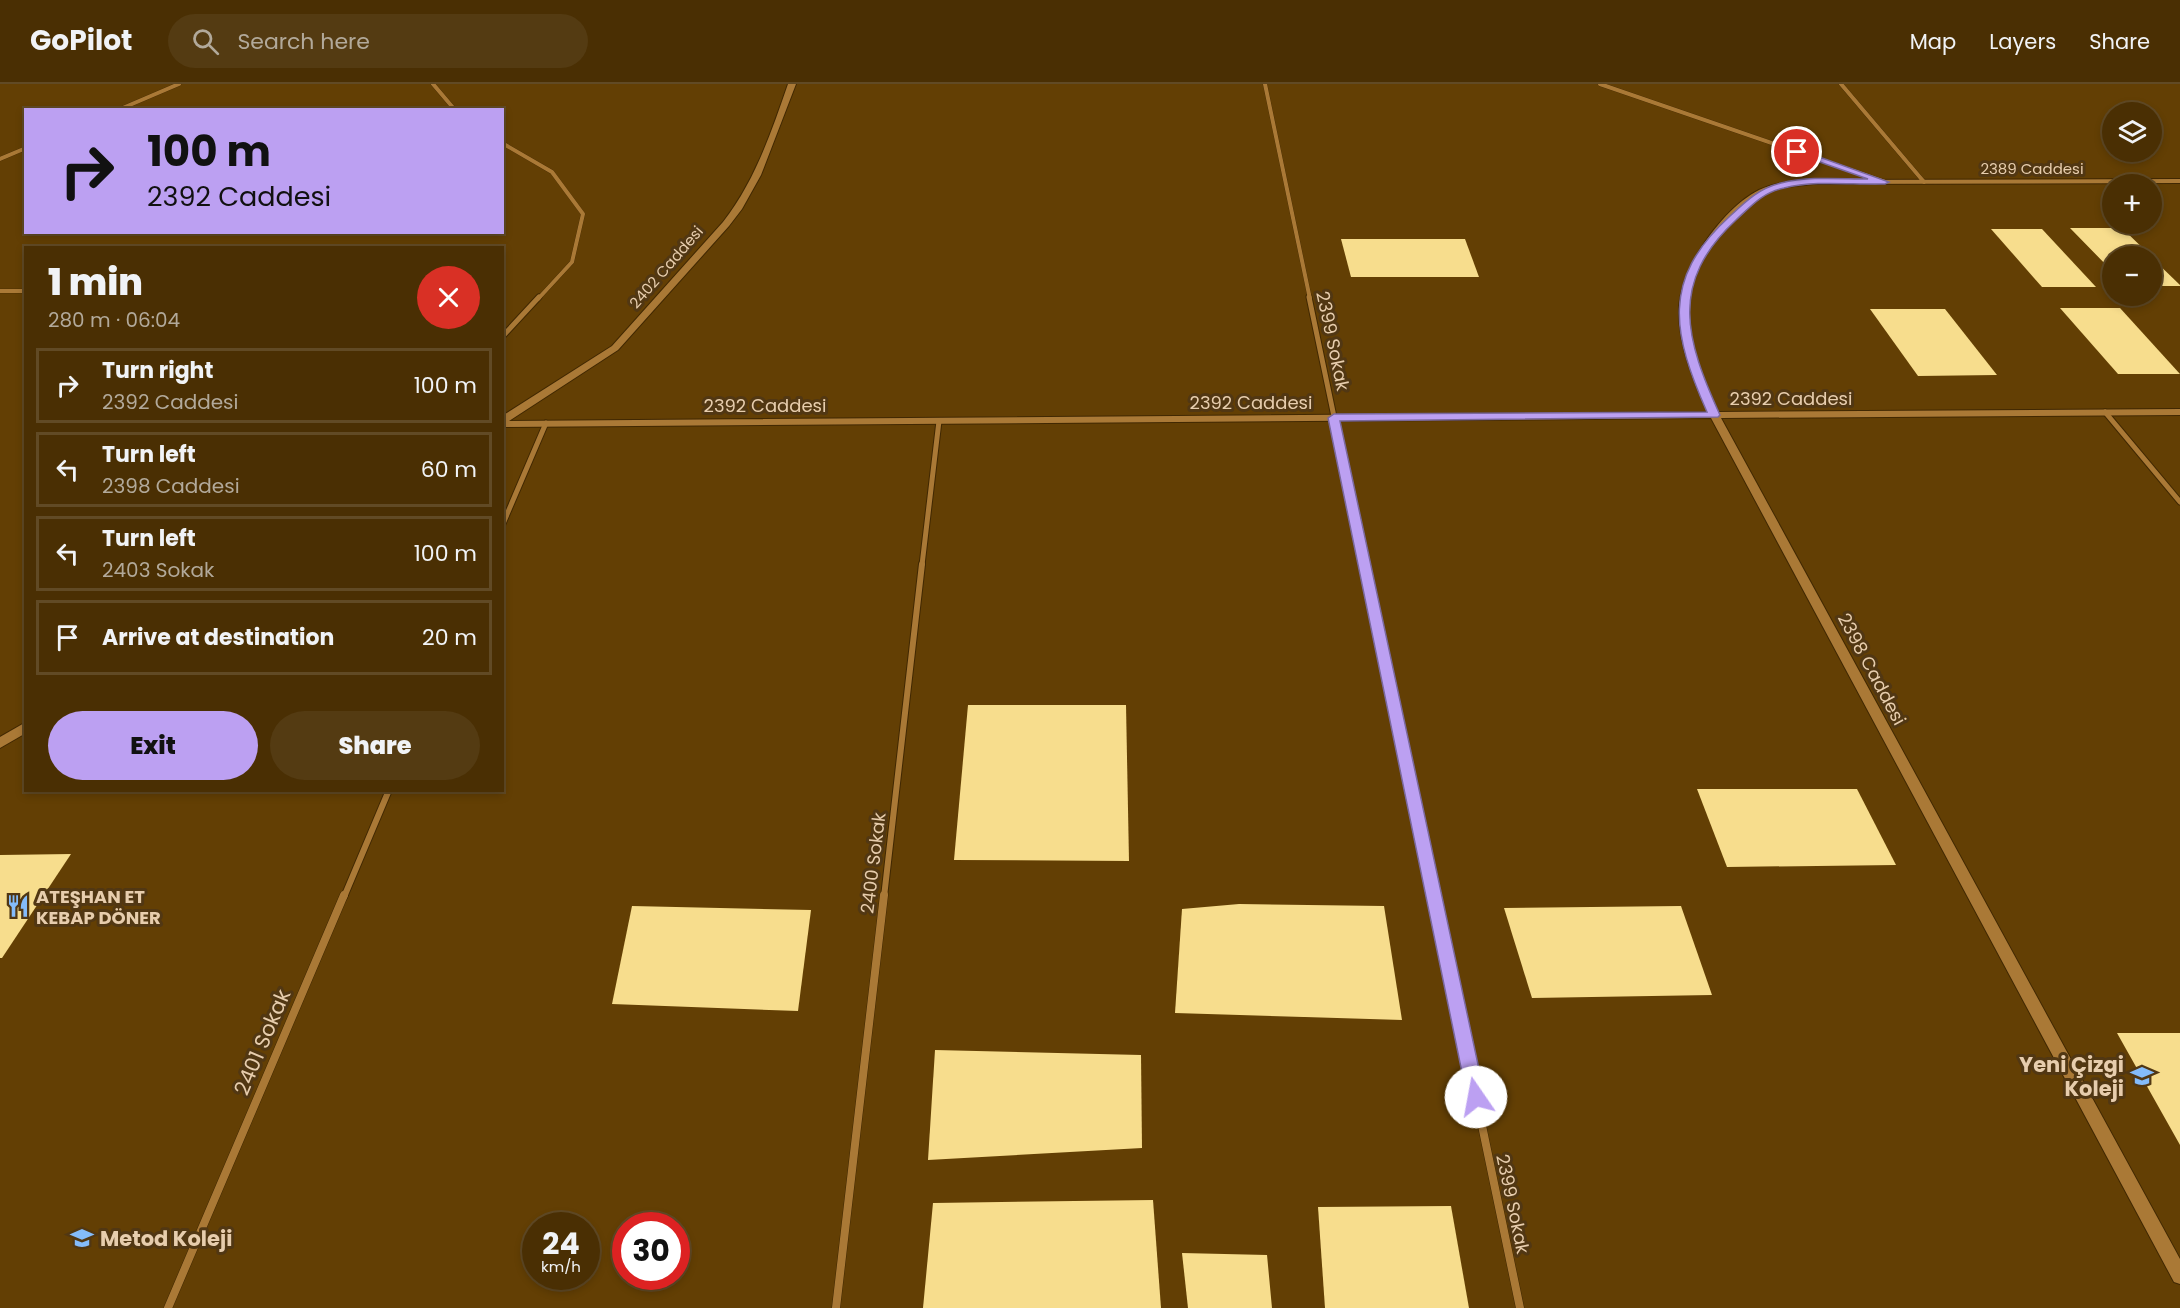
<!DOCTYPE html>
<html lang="en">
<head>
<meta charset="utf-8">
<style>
  :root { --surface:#4a2f03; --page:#543b12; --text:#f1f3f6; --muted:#b2a99a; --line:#614a25; --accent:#bca0f2 }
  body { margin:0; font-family:Poppins,sans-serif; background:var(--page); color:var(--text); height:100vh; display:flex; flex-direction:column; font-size:22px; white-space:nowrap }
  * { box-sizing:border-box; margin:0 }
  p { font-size:20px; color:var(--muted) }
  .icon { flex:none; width:33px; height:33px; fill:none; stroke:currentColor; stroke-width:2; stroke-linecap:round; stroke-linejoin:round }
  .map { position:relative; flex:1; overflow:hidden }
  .sheet { position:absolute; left:24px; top:162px; width:480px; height:546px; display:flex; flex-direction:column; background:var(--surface); border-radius:0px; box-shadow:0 3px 9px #0003,0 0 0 2px var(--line) }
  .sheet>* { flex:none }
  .hud { position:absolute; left:24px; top:24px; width:480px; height:126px; border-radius:0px; box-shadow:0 3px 9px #0003,0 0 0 2px var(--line); background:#bca0f2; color:#111; overflow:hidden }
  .buttons { position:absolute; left:2102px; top:18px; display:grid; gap:12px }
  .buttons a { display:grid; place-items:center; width:60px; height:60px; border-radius:50%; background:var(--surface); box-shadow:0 3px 9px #0003,0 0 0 2px var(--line); font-size:30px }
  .speed { position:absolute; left:522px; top:1128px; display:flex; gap:12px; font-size:30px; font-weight:700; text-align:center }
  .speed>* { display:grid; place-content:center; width:78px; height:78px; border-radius:50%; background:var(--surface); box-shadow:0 3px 9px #0003,0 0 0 2px var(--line); line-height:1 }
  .speed small { font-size:15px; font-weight:400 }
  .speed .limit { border:9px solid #d22; background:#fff; color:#111 }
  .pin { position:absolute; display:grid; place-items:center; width:51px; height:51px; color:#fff; margin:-26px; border:3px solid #fff; border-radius:50%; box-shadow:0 2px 6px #0007 }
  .me { position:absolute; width:66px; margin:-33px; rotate:348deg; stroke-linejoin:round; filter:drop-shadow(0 0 4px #0008) }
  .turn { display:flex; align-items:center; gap:21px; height:126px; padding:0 24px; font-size:27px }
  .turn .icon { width:78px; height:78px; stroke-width:2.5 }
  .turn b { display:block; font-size:42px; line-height:51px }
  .round { display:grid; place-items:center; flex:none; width:63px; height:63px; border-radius:32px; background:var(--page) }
  .head { display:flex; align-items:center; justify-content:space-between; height:102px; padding:0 24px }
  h1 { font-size:36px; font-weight:800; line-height:45px }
  .cta { display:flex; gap:12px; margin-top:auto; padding:12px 24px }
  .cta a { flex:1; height:69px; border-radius:36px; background:var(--accent); color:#111; font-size:24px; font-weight:800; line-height:69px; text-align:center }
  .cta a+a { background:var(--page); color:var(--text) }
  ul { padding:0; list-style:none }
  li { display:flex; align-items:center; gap:18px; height:75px; margin:0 12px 9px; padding:0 12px; border:3px solid var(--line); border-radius:0px }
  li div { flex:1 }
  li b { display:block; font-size:22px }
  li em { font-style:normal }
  header { display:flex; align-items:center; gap:36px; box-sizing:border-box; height:84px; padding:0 30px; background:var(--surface); border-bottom:2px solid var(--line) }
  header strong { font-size:28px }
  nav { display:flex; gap:33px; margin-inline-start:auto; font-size:21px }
  .search { width:420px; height:54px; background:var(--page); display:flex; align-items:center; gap:15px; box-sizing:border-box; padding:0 21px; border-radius:33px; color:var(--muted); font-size:22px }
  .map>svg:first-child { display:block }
  .building { fill:#f7dd8d }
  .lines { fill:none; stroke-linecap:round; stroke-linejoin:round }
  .street-far3-casing { stroke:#412802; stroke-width:4.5 }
  .street-far2-casing { stroke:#412802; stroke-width:7 }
  .street-far1-casing { stroke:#412802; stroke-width:8 }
  .street-casing { stroke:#412802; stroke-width:9 }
  .secondary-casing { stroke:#412802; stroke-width:2 }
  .street-far3 { stroke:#aa7936; stroke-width:4 }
  .street-far2 { stroke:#aa7936; stroke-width:5 }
  .street-far1 { stroke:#aa7936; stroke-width:6 }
  .street { stroke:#aa7936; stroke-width:8 }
  .secondary { fill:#aa7936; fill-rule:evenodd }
  .route { fill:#bca0f2; stroke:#7a689d; stroke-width:1.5 }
  .labels { text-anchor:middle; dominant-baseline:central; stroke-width:6; stroke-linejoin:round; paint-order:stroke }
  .far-street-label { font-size:15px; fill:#e7cdad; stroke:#513713 }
  .street-label { font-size:18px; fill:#e7cdad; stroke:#513713 }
  .poi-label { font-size:18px; font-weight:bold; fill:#e7cdad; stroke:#513713; text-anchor:start }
  .near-street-label { font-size:21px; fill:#e7cdad; stroke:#513713 }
  .near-poi-label { font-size:21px; font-weight:bold; fill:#e7cdad; stroke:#513713; text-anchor:end }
</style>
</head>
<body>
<header>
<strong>GoPilot</strong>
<div class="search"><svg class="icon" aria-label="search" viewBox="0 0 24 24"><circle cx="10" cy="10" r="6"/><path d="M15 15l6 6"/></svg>Search here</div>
<nav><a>Map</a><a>Layers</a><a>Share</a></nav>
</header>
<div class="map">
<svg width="2180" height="1224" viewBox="0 0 2180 1224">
  <rect width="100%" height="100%" fill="#633f04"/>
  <g class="building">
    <path d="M2070,144H2122L2151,172H2112V187Z"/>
    <path d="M1991,145H2042L2096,203H2042Z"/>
    <path d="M1341,155H1465L1479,193H1351Z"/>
    <path d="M2151,173L2180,201V202H2151Z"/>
    <path d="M2060,224H2120L2180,290H2118Z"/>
    <path d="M1870,225H1945L1997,291L1918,292Z"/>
    <path d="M968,621H1126L1129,777L954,776Z"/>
    <path d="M1697,705H1857L1896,781L1727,783Z"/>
    <path d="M71,770L2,874H0V771Z"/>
    <path d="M1239,820L1384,822L1402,936L1175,929L1182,825Z"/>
    <path d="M632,822L811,826L798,927L612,920Z"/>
    <path d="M1681,822L1712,911L1532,914L1504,824Z"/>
    <path d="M2117,949H2180V1061Z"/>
    <path d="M935,966L1141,971L1142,1064L928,1076Z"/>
    <path d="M1153,1116L1161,1224H923L933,1119Z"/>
    <path d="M1451,1122L1469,1224H1325L1318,1123Z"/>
    <path d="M1182,1169L1267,1171L1272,1224H1188Z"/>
  </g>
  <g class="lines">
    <g class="street-far3-casing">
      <g id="street-far3">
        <path d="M433,0L455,26"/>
        <path d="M1265,0L1310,215"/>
        <path d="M1600,0L1885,98"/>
        <path d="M1841,0L1924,98"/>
        <path d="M118,26L179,0"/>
        <path d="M502,59L552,88L583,130L572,178L538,215"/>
        <path d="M0,75L26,64"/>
        <path d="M0,207H26"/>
      </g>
    </g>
    <g class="street-far2-casing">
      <g id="street-far2">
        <path d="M1309,213L1365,481"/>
        <path d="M502,253L539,213"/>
        <path d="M2105,328L2180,418"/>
        <path d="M502,442L546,339"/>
        <path d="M922,481L939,337"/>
      </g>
    </g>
    <g class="street-far1-casing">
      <g id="street-far1">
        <path d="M1365,480L1434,813"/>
        <path d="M344,813L389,706"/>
        <path d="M884,813L922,480"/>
      </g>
    </g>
    <g class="street-casing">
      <g id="street">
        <path d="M1434,811L1520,1224"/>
        <path d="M168,1224L344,811"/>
        <path d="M836,1224L884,811"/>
      </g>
    </g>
    <g class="secondary-casing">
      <g id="secondary">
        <path d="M788,0H796L761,91L742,125L729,142L618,266L509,337L1708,328C1694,297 1679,263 1679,228C1678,186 1723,124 1759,106C1776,98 1795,97 1813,96L2180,95V99L1813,100C1798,102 1782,102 1768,108C1730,123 1686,188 1688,228C1689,264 1704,297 1718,328L2180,325V331L1721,334L2180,1175V1200L2174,1198L1711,334L502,343V332L612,262L723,138C755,97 771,49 788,0Z"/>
        <path d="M26,638V649L0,664V653Z"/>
      </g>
    </g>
    <use href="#street-far3" class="street-far3"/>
    <use href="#street-far2" class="street-far2"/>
    <use href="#street-far1" class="street-far1"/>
    <use href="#street" class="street"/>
    <use href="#secondary" class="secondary"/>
  </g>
  <path class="route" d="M1794,66H1800L1889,98L1885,100C1852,101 1816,96 1784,104C1763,108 1751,122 1736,136C1668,199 1686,256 1720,331L1718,333L1340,337L1485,1013L1482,1019L1476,1021L1470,1019L1467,1013L1328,334L1334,330L1707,328C1673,251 1660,196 1729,133C1745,118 1759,104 1781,99C1809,92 1840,95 1868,95L1794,69Z"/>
  <defs>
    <g id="restaurant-bare" transform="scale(1.8)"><path d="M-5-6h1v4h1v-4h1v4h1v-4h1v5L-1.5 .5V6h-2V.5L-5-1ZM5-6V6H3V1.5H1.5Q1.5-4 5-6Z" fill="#84bcfb" stroke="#513713" stroke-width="2.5" paint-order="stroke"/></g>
    <g id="school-bare" transform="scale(1.8)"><path d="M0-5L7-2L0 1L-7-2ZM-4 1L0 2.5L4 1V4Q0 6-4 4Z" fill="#84bcfb" stroke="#513713" stroke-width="2.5" paint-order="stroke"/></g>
  </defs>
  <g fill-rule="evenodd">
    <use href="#restaurant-bare" x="18" y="822"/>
    <use href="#school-bare" x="2142" y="992"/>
    <use href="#school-bare" x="82" y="1154"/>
  </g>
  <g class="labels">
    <g class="far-street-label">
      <text x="2032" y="84">2389 Caddesi</text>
      <text transform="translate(666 183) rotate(-49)">2402 Caddesi</text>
    </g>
    <g class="street-label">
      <text transform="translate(1333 257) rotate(78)">2399 Sokak</text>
      <text x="1791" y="314">2392 Caddesi</text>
      <text x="1251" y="318">2392 Caddesi</text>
      <text x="765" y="321">2392 Caddesi</text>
      <text transform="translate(1872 585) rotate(62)">2398 Caddesi</text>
      <text transform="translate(873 779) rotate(-83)">2400 Sokak</text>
      <text transform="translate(1513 1120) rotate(78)">2399 Sokak</text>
    </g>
    <g class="poi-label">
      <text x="36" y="812">ATEŞHAN ET<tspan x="36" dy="21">KEBAP DÖNER</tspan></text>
    </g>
    <g class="near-street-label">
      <text transform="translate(262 958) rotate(-67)">2401 Sokak</text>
    </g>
    <g class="near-poi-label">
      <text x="2124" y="980">Yeni Çizgi<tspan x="2124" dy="24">Koleji</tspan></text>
      <text x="100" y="1154" text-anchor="start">Metod Koleji</text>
    </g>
  </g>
</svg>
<div class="buttons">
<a><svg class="icon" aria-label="layers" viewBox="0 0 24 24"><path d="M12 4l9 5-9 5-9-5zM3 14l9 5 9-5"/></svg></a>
<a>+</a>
<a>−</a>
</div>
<div class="speed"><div>24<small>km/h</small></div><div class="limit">30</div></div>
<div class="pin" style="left:1797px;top:68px;background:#d93025"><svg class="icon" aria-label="arrive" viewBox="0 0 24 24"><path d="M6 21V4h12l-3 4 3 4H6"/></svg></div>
<svg class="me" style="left:1476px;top:1013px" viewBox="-20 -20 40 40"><circle r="19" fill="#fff"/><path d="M0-13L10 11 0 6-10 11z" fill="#bca0f2"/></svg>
<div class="hud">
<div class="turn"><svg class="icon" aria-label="right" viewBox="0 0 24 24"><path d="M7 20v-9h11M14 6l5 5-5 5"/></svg><div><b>100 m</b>2392 Caddesi</div></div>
</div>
<section class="sheet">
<div class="head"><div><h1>1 min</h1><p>280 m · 06:04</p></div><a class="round" style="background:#d93025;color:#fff"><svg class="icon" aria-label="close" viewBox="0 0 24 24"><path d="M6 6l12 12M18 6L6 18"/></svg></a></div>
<ul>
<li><svg class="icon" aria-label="right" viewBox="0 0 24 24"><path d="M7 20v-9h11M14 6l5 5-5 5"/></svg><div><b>Turn right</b><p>2392 Caddesi</p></div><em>100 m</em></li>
<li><svg class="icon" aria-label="left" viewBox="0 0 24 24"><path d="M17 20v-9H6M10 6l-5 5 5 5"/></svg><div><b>Turn left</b><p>2398 Caddesi</p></div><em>60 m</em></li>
<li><svg class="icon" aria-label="left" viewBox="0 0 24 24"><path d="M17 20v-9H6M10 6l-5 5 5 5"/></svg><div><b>Turn left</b><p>2403 Sokak</p></div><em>100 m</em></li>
<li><svg class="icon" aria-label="arrive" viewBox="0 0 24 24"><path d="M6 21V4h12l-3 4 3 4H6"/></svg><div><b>Arrive at destination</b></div><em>20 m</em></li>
</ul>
<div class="cta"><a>Exit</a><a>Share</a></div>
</section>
</div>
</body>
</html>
